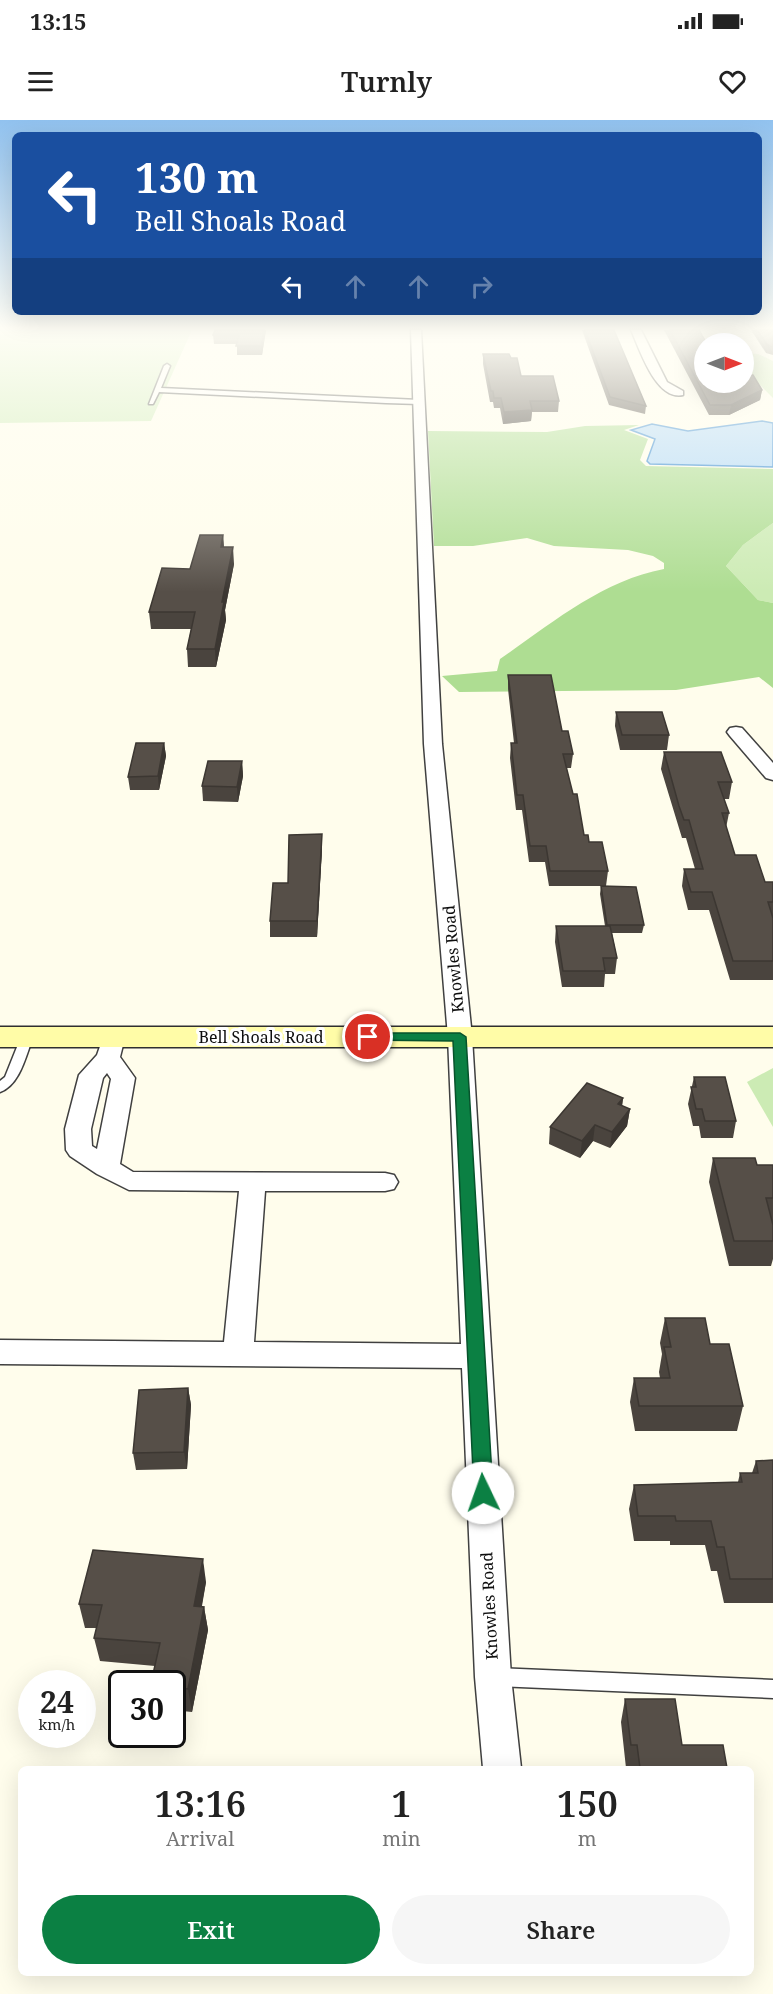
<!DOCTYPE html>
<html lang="en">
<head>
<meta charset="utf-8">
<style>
  :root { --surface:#fff; --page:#f6f6f6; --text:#222; --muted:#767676; --accent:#0b8043 }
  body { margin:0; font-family:"Noto Serif",serif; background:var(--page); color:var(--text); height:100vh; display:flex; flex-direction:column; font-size:22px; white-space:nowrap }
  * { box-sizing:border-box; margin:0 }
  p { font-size:20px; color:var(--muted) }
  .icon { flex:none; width:33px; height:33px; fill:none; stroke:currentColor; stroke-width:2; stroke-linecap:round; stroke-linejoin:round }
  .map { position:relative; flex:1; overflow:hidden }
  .panel { position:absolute; left:18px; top:1646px; width:736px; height:210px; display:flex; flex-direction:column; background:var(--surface); border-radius:9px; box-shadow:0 6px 24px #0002 }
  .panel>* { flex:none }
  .guide { position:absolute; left:12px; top:12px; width:750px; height:183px; border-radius:9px; box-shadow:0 6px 24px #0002; background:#1a4fa0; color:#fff; overflow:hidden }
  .needle { width:39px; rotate:90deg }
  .tools { position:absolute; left:694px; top:213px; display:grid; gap:12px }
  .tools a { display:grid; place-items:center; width:60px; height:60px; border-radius:50%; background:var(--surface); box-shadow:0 6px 24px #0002; font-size:30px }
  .speed { position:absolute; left:18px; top:1550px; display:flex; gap:12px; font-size:30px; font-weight:700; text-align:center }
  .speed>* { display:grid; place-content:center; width:78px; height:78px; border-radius:50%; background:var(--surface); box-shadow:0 6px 24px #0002; line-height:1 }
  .speed small { font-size:15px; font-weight:400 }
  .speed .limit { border:3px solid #111; border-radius:9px; background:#fff; color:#111 }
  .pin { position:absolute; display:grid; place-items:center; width:51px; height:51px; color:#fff; margin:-26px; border:3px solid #fff; border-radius:50%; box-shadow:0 2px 6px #0007 }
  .me { position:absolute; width:66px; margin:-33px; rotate:357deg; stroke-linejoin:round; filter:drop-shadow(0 0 4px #0008) }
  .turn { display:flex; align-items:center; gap:21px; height:126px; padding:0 24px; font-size:27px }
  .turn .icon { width:78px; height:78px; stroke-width:2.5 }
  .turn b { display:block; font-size:42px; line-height:51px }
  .lanes { display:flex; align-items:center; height:57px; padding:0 24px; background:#0003; justify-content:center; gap:30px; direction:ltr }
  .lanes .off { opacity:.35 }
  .eta { display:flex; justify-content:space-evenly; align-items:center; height:102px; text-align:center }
  .eta b { font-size:36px; font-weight:600; line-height:42px }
  .cta { display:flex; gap:12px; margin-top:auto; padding:12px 24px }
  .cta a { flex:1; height:69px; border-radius:36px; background:var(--accent); color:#fff; font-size:24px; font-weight:600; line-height:69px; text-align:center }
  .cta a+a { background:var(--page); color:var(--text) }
  .status { display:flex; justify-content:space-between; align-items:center; height:42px; padding:0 30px; background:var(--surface); direction:ltr }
  .status svg { height:16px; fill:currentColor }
  header { display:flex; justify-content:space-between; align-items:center; height:78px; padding:0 24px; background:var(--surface); font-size:27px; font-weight:600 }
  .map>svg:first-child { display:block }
  .green { fill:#ccebb4 }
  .forest { fill:#aedd92 }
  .water { fill:#aed7f9; stroke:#3187d4; stroke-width:1.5 }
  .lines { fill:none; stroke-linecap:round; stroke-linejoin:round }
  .service-casing { stroke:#404040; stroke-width:3 }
  .minor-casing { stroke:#404040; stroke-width:3 }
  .secondary-casing { stroke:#2f2f2f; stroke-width:3 }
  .service { fill:#fff; fill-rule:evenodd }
  .minor { fill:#fff; fill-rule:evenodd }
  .secondary { fill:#fffca7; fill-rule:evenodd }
  .wall { fill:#4a443e }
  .shaded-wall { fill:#3c3732 }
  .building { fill:#564f48; stroke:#3c3732; stroke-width:1.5 }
  .route { fill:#0b8043; stroke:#07532c; stroke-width:1.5 }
  .labels { text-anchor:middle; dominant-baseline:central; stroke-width:6; stroke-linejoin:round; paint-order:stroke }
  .street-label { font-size:16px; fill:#0d0d0d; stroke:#fff }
</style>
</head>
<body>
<div class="status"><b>13:15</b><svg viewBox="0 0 49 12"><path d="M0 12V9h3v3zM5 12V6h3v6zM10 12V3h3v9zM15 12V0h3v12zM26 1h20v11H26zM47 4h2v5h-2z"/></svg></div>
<header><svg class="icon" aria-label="menu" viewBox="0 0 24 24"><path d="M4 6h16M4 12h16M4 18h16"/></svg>Turnly<svg class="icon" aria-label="heart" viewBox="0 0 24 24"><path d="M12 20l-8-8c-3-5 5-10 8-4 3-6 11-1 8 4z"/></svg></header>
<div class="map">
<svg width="773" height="1874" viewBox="0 0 773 1874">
  <rect width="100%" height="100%" fill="#fffdec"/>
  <g class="green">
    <path d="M0,210H192L151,301L0,303Z"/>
    <path d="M744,233L758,234L773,241V278L744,249Z"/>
    <path d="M773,403V483L758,480L726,446L743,425Z"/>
    <path d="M773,948V1007L747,962Z"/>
  </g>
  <path class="forest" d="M639,305L624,310L648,319L640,340L646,346L773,349V403L743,425L726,446L758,480L773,483V568L759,557L676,570L459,572L442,556L497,551L500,539C551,504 601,461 664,449V443L653,436L628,430L554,426L527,418L473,426H434L428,311L547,312L585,306Z"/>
  <path class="water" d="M762,301L773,303V347L650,344L647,341L655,319L631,310L652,304L688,311Z"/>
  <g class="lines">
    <g class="service-casing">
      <g id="service">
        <path d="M167,244L170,246L161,268L419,280L422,282L419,284L386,283L159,272L153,284H149L164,246Z"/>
        <path d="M27,913L33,917C26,935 20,965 0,972V961L5,957L21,917Z"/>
        <path d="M494,1548L773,1560V1578L494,1566L488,1563L485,1557L488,1551Z"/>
      </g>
    </g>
    <g class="minor-casing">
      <g id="minor">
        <path d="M411,210H421L442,624L472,917L511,1557L521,1648H483L475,1557L462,1248L0,1244V1220L224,1222L239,1071L129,1070L97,1054L70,1036L66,1030L65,1009L79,955L97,935L105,912L113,910L121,912L125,917L120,937L135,958L120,1044L133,1052L385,1053L394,1055L398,1062L394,1069L385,1071H265L254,1222L461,1224L448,917L424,624ZM107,953L111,959L97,1029L92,1026L91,1009L103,958Z"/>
        <path d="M631,210H641L667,262L683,271V275C656,281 640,230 631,210Z"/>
        <path d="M736,607L742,608L773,643V660L766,658L730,616L727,612L730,608Z"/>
      </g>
    </g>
    <g class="secondary-casing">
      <rect id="secondary" x="0" y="907" width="773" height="20"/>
    </g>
    <use href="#service" class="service"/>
    <use href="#minor" class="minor"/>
    <use href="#secondary" class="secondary"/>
  </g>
  <g class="wall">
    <path d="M215,210H266L262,235H237V224H214L213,215Z"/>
    <path d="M582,210H614L646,286L645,294L609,285Z"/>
    <path d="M664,210H699L705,262L762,270L760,280L729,295H709Z"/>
    <path d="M751,210H773V235L766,233Z"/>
    <path d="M483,234L521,256L559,281L558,292H532L531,301L503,304L500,288H494L493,282H490L483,244Z"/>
    <path d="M223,415L224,427L234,444L225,490L226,500L216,547H188L187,529L191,509H151L149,492L190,449Z"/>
    <path d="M508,555L562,611L573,634L571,648H566L573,674L584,715L608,751L606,766H549L545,742H529L522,690H516L510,638L511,623H514L508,569Z"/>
    <path d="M616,592L669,615L667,630H620L615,606Z"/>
    <path d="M164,623L166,636L159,670H130L128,657Z"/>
    <path d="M664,632L732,662L729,679H724L729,693L726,708L735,735L765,762H773V860H730L709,790H688L682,766L684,749H695L686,718H682L661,649Z"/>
    <path d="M242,641L243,656L238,682L203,681L202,666Z"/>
    <path d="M322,729L317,817H270V801L288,763Z"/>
    <path d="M601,766L644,805L642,813H612L617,838L615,854H605L604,867H562L555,822L556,806H605L600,774Z"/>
    <path d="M694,957L736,1001L733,1018H701L699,1006H693L688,984Z"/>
    <path d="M623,978L622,986L630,989L627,1006L610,1028L593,1021L580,1038L549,1024L550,1007Z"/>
    <path d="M713,1038L757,1045H773V1102H772L773,1105V1139L771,1146H729L709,1062Z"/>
    <path d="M665,1198L710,1224L743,1286L737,1311H635L630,1282L634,1258H660L659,1252L662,1234L660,1223Z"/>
    <path d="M188,1268L191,1285L187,1349L136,1350L133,1333Z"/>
    <path d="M773,1340V1483H724L717,1451H711L705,1425H670V1421H634L629,1389L634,1365L738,1362L740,1353H752L756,1341Z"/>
    <path d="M206,1462L202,1486L204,1487L208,1510L192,1592L172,1590V1563L155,1546L100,1541L94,1518L97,1508H85L79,1484Z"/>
    <path d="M625,1579L682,1625L727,1648H626L621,1602Z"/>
  </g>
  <g class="shaded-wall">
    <path d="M264,210H266L262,235L261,226Z"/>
    <path d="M762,270L760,280L729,295L731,285Z"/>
    <path d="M532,290L531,301L503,304L504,292Z"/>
    <path d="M223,415L224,431L221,427Z"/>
    <path d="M233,427L234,444L225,490L226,500L216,547L215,529L222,482Z"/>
    <path d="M164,623L166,636L159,670L158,656Z"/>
    <path d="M242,641L243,656L238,682L237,667Z"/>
    <path d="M322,714V729L317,817V801Z"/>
    <path d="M623,978L621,994L618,984Z"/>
    <path d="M630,989L627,1006L610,1028L612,1012Z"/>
    <path d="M595,1005L593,1021L580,1038L582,1021Z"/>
    <path d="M188,1268L191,1285L187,1349L184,1332Z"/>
    <path d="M203,1439L206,1462L197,1510L194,1486Z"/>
    <path d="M204,1487L208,1510L192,1592L188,1569Z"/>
  </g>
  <g class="building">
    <path d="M215,210H264L261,226H236L239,215H213Z"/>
    <path d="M585,210H614L646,286L610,277Z"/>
    <path d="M670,210H699L707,224H705V262H744V255H753L762,270L731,285H710Z"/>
    <path d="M757,210H773V227L767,225Z"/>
    <path d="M483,234H509L511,238H517L521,256H553L559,281H530L532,290L504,292L501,278H494L493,271H491Z"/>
    <path d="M200,415H223L221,427H233L222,482H224L215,529H187L195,492H149L162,448L190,449Z"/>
    <path d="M508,555H551L562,611H568L573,634H563L573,674H577L584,715H588L589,722H602L608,751H550L546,726H530L523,675H517L511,623H517Z"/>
    <path d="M616,592H662L669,615H622Z"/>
    <path d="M136,623H164L158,656L128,657Z"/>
    <path d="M664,632H721L732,662H718L729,693H722L735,735H756L765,762H773V782H768L773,798V841H733L712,772H691L684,749H703L689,700H684L679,686Z"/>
    <path d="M208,641H242L237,667L202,666Z"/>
    <path d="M322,714L317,801H270L273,763H288L289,715Z"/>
    <path d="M601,766L636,767L644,805H607Z"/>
    <path d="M556,806H610L617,838H603L605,851H563Z"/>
    <path d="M694,957H725L736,1001H705L702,989H696L691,967H696Z"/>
    <path d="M587,963L623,978L618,984L630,989L612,1012L595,1005L582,1021L550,1007Z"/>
    <path d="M713,1038H755L757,1045H773V1078H766L773,1105V1121H734Z"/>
    <path d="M665,1198H705L710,1224H729L743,1286H639L634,1258H670L664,1227H671Z"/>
    <path d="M188,1268L184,1332L133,1333L139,1270Z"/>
    <path d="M773,1340V1459H730L724,1427H717L711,1401H676L675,1396H638L634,1365L742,1362L740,1353H758L756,1341Z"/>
    <path d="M93,1430L203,1439L194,1486L204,1487L188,1569L172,1567V1563H151L160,1523L94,1518L102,1485L79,1484Z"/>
    <path d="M625,1579H675L682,1625H723L727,1648H640L637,1625H631Z"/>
  </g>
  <linearGradient id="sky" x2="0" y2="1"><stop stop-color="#91c2ef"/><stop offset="0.44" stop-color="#fffef6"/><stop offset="1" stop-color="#fffef6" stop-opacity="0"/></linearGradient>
  <rect width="773" height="472" fill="url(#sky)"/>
  <path class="route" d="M368,913H460L466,917L493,1373L490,1379L483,1381L477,1379L474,1373L453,921L363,920L361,917Z"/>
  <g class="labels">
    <g class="street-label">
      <text transform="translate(453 839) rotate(-95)">Knowles Road</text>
      <text x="261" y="917">Bell Shoals Road</text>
      <text transform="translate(489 1486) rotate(-93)">Knowles Road</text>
    </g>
  </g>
</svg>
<div class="tools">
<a><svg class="needle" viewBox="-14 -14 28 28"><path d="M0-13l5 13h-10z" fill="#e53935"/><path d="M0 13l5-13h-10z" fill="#767676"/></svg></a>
</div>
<div class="speed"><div>24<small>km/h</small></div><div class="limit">30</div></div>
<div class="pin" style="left:368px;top:917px;background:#d93025"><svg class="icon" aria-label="arrive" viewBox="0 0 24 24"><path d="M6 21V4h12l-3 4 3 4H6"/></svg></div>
<svg class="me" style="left:483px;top:1373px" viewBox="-20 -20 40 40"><circle r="19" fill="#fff"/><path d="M0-13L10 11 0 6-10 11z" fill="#0b8043"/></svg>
<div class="guide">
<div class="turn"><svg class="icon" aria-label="left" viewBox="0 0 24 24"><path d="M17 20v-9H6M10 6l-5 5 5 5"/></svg><div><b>130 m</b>Bell Shoals Road</div></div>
<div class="lanes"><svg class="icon" aria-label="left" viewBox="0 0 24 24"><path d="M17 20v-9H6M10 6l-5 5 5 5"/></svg><svg class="icon off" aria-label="ahead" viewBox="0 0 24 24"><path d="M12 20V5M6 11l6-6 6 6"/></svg><svg class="icon off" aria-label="ahead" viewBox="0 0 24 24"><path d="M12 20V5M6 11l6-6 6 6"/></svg><svg class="icon off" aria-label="right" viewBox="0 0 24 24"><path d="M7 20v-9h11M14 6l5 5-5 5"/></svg></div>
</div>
<section class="panel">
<div class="eta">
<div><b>13:16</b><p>Arrival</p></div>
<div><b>1</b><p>min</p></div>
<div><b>150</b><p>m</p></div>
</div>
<div class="cta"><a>Exit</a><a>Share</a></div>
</section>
</div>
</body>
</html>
